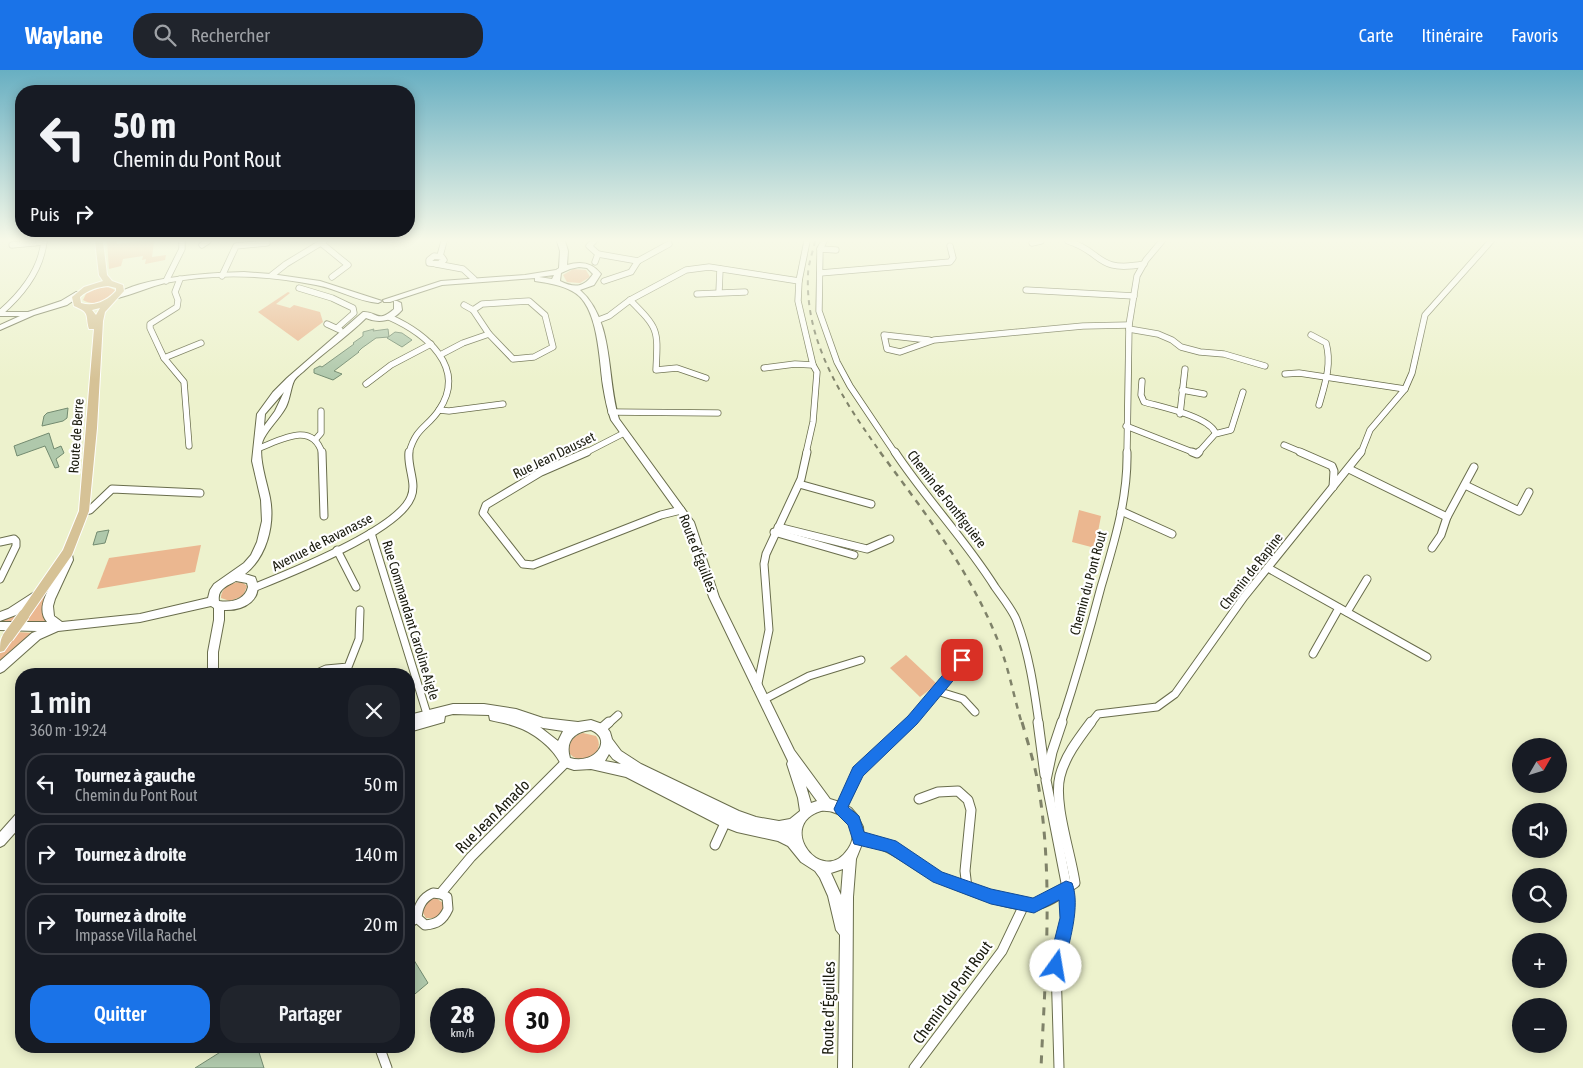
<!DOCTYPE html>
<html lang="fr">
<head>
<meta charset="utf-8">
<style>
  :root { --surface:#171b24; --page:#20242c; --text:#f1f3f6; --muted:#9ea1a6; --line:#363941; --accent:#1a73e8 }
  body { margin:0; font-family:"Asap Condensed",sans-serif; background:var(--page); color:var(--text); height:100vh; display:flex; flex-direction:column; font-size:19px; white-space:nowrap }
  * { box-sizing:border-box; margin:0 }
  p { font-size:16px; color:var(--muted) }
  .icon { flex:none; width:28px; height:28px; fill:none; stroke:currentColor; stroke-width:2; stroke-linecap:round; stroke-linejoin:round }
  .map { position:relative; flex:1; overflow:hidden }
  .drawer { position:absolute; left:15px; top:598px; width:400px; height:385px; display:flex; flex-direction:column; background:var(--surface); border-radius:20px; box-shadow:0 2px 12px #0003 }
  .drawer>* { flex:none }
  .banner { position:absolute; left:15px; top:15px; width:400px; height:152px; border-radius:20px; box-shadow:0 2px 12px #0003; background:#171b24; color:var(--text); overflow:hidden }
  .needle { width:32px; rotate:51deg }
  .tools { position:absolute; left:1512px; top:668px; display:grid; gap:10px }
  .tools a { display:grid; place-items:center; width:55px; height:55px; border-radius:50%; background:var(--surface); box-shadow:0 2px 12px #0003; font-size:25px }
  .speed { position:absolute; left:430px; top:918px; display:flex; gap:10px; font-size:25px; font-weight:700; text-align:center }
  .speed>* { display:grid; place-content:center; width:65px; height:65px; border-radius:50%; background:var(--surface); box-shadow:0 2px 12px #0003; line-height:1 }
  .speed small { font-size:12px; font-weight:400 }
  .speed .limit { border:8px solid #d22; background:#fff; color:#111 }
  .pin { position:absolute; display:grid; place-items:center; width:42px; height:42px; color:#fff; margin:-21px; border-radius:10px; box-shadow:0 2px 8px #0006 }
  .me { position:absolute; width:55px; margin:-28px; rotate:13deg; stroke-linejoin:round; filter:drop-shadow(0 0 4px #0008) }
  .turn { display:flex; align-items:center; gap:18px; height:105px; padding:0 15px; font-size:22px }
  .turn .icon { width:65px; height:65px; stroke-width:2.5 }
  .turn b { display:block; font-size:35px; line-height:42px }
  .then { display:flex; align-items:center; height:48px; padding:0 15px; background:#0003; gap:10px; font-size:19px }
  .round { display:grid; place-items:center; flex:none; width:52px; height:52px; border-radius:20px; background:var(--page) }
  .summary { display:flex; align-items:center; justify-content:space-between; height:85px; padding:0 15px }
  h1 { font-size:30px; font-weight:600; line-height:38px }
  .primary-button { display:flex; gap:10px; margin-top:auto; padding:10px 15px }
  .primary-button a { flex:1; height:58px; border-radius:20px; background:var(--accent); color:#fff; font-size:20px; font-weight:600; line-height:58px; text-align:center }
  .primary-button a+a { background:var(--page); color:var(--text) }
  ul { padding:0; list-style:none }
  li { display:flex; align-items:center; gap:15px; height:62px; margin:0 10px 8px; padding:0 5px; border:2px solid var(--line); border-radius:20px }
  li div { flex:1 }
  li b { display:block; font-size:19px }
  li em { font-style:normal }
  header { display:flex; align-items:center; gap:30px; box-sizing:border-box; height:70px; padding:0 25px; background:var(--accent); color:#fff }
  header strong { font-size:24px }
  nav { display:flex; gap:28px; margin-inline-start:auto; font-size:18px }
  .search { width:350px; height:45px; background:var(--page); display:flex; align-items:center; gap:12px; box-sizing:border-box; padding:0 18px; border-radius:20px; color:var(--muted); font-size:19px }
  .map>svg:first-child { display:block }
  .green { fill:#ebb790 }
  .building { fill:#afc8ab; stroke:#738b70 }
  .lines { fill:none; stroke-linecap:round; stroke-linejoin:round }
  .street-far2-casing { stroke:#696d4c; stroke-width:7 }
  .street-far1-casing { stroke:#696d4c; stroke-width:9 }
  .street-casing { stroke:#696d4c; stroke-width:11 }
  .secondary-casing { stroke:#696d4c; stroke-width:2 }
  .primary-casing { stroke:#fff; stroke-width:2 }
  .street-far2 { stroke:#fff; stroke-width:5.5 }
  .street-far1 { stroke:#fff; stroke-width:7 }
  .street { stroke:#fff; stroke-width:9 }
  .secondary { fill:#fff; fill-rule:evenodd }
  .primary { fill:#d6c296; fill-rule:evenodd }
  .rail-far2 { stroke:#7f8269; stroke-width:2; stroke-dasharray:5 5; stroke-linecap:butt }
  .rail-far1 { stroke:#7f8269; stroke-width:2.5; stroke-dasharray:6 6; stroke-linecap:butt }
  .rail { stroke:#7f8269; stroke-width:3; stroke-dasharray:8 8; stroke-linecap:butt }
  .primary-bridge-casing { stroke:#fff; stroke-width:13; stroke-linecap:butt }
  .primary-bridge { stroke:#d6c296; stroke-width:11 }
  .route { fill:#1a73e8; stroke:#114b97 }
  .labels { text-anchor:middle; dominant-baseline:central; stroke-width:4.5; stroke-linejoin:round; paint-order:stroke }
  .street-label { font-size:14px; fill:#191a0d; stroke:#fff }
  .near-street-label { font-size:16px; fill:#191a0d; stroke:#fff }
</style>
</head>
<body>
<header>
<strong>Waylane</strong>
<div class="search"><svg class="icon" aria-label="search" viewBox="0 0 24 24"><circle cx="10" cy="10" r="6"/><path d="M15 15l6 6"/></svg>Rechercher</div>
<nav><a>Carte</a><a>Itinéraire</a><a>Favoris</a></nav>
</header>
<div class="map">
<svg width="1583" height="998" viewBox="0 0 1583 998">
  <rect width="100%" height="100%" fill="#edf2cd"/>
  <g class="green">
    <path d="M107,171H117V174L137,171H154L152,187L166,185L165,190L145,194L146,189L142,190L143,186L123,189L121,196L109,199Z"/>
    <path d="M573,199L586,200L590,207L580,213L567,212L563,205Z"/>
    <path d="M106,216L115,220C111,231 93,237 83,230L87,222Z"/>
    <path d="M288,222L290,223L276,234L290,238L294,235L320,242L323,252L298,271L258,242Z"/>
    <path d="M1079,440L1101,446L1095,478L1072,472Z"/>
    <path d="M201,475L195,502L97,519L109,488Z"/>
    <path d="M56,508L45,546L46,552H0V550L12,543L15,548H28Z"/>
    <path d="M242,512L247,516L243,526L230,531L221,528C221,517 232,512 242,512Z"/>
    <path d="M17,562L34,563L0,595V583Z"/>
    <path d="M906,585L937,614L920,627L890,598Z"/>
    <path d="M583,663L596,666C607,682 583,698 570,684C567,673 573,666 583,663Z"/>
    <path d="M436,828L443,833L444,839L436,848H426L423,843C423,834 428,829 436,828Z"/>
  </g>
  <g class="building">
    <path d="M374,259L373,261L388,259L389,267L376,268L362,278L358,282H359L334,301L342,304L333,310L314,303V299L320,296L322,297L354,274L353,273L363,266V262Z"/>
    <path d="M395,262L402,263L412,270L402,277L387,268Z"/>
    <path d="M68,338L67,348L63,351L42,356L44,346L47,343Z"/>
    <path d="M49,363L54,379L61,376L64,383L56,389L59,397L55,398L45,376L17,386L14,376Z"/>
    <path d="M109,460L105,473L93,475L97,462Z"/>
    <path d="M409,882L428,913L409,929Z"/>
    <path d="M230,976H257L264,998H195Z"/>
  </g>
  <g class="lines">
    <g class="street-far2-casing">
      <g id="street-far2">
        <path d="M594,171L589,176L598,184L595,192"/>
        <path d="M824,171L820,179L819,241L837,292L850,316L895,383"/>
        <path d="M1068,171C1104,182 1095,203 1144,194"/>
        <path d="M321,173L348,195L332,207"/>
        <path d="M1032,173L1041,171"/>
        <path d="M12,175L44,172"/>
        <path d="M202,175L208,171"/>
        <path d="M820,179L836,180"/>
        <path d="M598,184L638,191"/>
        <path d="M434,186L442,187L444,190L439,194L429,193V190Z"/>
        <path d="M440,186L444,171"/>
        <path d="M436,194L463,199L474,209"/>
        <path d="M820,203L950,192L953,188L950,176"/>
        <path d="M272,205L286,194L324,171"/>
        <path d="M222,206L236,176L267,173"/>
        <path d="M180,209L175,222L178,230L177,237L150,254V258L164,288L184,312L189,376"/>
        <path d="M166,211L182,179V171"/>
        <path d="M604,211L631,202L638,191L669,174"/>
        <path d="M299,218L332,228L353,238L354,243L337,258"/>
        <path d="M1026,220L1134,226"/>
        <path d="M719,222L720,199"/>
        <path d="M697,224L745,222"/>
        <path d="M630,230C659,259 658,259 656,300L677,298L706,308"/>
        <path d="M529,231L545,245L553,277L534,287L513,289L489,264L473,240L482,234Z"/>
        <path d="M464,235L473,240"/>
        <path d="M0,243C22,224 41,201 44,171"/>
        <path d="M389,247C425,263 468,297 439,340C427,358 416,357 409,383"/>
        <path d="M596,251L609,246L630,230L686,200L709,197L799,211"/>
        <path d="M327,254L340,260"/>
        <path d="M1129,259L1158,264L1172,270L1181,277L1200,282L1224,284L1265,296"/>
        <path d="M1311,265L1326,273C1332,294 1325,314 1319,335"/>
        <path d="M929,270L884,265L887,279L900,282L934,270L1083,256L1129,255"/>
        <path d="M442,284L463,273L489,264"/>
        <path d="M164,288L201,273"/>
        <path d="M764,298L795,294L813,295"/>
        <path d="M1285,304L1299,303L1405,319"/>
        <path d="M1142,311L1141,325L1144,332C1161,337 1207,346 1215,362"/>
        <path d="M366,314L391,295L431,274"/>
        <path d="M1182,320L1204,324"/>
        <path d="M439,340L449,341L503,334"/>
        <path d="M611,342L718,343"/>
        <path d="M1180,344L1185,299"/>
        <path d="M1126,356L1195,383"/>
        <path d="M315,370L321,363V341"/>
        <path d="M1284,375L1303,383"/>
        <path d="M257,379C279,371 312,350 322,383"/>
        <path d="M585,383L624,363"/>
        <path d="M806,383L813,352L817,302L813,295L798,231L799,211L807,171"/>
        <path d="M1127,383L1129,255L1137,206L1146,190L1162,171"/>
        <path d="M1198,383L1215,364L1231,360L1243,322"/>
        <path d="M1361,383L1370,360L1405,319L1412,303L1425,245L1491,171"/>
      </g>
    </g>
    <g class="street-far1-casing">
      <g id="street-far1">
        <path d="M322,382L324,446"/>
        <path d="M587,382L541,402L486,435L483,443L523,494L533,495L661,445L681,440"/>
        <path d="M895,382C926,429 965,469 995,517C1002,527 1011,538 1016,549C1029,583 1034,618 1039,654"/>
        <path d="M1192,382L1197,384L1199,382"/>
        <path d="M1300,382L1332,396L1334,401L1333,417"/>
        <path d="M1349,399L1447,447"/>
        <path d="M799,414L871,434"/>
        <path d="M1465,415L1519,441L1529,422"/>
        <path d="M84,441L90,440L112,419L200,423"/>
        <path d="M1121,441L1172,464"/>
        <path d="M778,457L867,479L890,469"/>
        <path d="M774,462L854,485"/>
        <path d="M371,463L427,644"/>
        <path d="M0,472L14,469L16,471V476L0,509"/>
        <path d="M1432,478L1441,465L1447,447L1474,397"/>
        <path d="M337,480L356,517"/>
        <path d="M1268,498L1427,587"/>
        <path d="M253,518C288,504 398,461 411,427C417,413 407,397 409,382"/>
        <path d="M1347,542L1367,509"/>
        <path d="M1313,584L1339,538"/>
        <path d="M315,604L326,599L348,597L359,569L360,540"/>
        <path d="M757,618L769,560L764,494L766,484L801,409L807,382"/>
        <path d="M937,621L963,629L975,642"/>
        <path d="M763,630L809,606L861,590"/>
        <path d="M608,654L618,645"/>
        <path d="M909,654L962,590"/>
        <path d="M1061,654C1076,608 1089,563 1101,517C1114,473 1128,429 1127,382"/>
        <path d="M1090,654L1098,644L1157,637L1175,624L1244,527L1361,382"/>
      </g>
    </g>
    <g class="street-casing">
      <g id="street">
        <path d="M1038,652L1045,705"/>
        <path d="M601,659L609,652"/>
        <path d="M919,729L938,722L958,721L968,730L971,740L965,801L967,818"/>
        <path d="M841,739L858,702L911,652"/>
        <path d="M859,769C884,772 900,784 920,797C943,811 1010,839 1035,835C1050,833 1063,821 1075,813C1071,784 1053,733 1060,706C1065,686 1079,668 1091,652"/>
        <path d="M715,775L726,751"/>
        <path d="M433,823L441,824L447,827L448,839C443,850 437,854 425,855L417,848C418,836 422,828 433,823Z"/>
        <path d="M441,823L471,787L566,692"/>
        <path d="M409,853L417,848"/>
        <path d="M379,976L387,998"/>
        <path d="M914,998L1002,881L1024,835"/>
        <path d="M1059,998L1056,896L1067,848V818L1046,710L1052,682L1062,652"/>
      </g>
    </g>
    <g class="secondary-casing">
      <g id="secondary">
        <path d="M557,171H565L568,181L567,195C580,191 592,192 601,204L594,215L580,220C615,251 606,308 619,349L694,452L719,527L794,680L830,729L843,733L851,738L857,745L863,757L864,769L856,789L853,827L852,998H838L840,865L836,860L828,826L820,808L815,801L801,792L788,776L778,771L737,762L719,755L626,707L591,699L574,700L562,696C553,677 533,662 514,656C506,653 498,652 490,650L489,645L453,644L445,646L444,652L409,662V645L453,634H484L516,639L543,648L578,652L591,650L605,655L610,662L612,669L621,681L641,694L739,741L756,747L779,751L790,749L800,741L798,728L787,694L788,691L709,527L685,453L611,350C607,339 605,328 603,316C599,291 599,234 572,221C561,215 548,213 535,211V208L442,215L390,232H384L383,230L441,211L525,205L556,200L559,198L560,181ZM579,197L587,198L593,204C584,218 574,218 560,211L561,203L570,199ZM554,205L552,209L539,207ZM540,657L543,658L563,661L558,671ZM591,660C613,669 596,695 570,688C565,671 574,662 591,660ZM609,684L613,689L621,694L605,691ZM806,716L817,731L811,733ZM821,741C842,739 862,759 848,779C822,818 775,755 821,741ZM843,799L841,825L831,803Z"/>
        <path d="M244,202L271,204L320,211L382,231L378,233C356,231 338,219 316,215C267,205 215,203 165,213C149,217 134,224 118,228L114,226C140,206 212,203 244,202Z"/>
        <path d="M76,222H82L83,224L67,235L34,245L0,260V255L20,246H0V242H28L61,231Z"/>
        <path d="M394,231H397L401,233L402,240C393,251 379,254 366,248C347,267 324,282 305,300C302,303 296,307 294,311C291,317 290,329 286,337C280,348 270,357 264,368C256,382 267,412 270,428C275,454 267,487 245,504L255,507C265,529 244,541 224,540V550L218,582V604H208V582L214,550V538L211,536L140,552L58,561L40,569L4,601L0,603V591L32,563L37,561L0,560V552H47C32,535 58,508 63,491C64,487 63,483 65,479H71L73,490L55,529L53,536L54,546L62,552L140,544L208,528L210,520L214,514L244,493L251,485L257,472L262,451L261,430L252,391L257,344L273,322L287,308L363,242C377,241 377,254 394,239ZM284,322L275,341L264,356L265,344ZM236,511L247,513L248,517C245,530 231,533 219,531C217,519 227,516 236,511Z"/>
        <path d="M39,519L43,520L44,523L43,526L16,545L0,551V542L8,539Z"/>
        <path d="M21,741V756L4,775L0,777V762L17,743Z"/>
      </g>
    </g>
    <g class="primary-casing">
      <g id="primary">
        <path d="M95,171H103L107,205L112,211L123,215L124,221L105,242L103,251L97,358L89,441L72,485L28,548L24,550L20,548L18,545L63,480L79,441L94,259H89C85,245 91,243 74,236L72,227L84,217L103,211L99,205ZM108,216L116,218V221C107,231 94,237 81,233L80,227C88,220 97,217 108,216ZM100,238L96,245L92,240Z"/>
        <path d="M8,562L12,563L14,567L4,581L0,582C0,573 0,565 8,562Z"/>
      </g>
    </g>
    <use href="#street-far2" class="street-far2"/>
    <use href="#street-far1" class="street-far1"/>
    <use href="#street" class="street"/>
    <use href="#secondary" class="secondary"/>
    <use href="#primary" class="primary"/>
    <path class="rail-far2" d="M815,171C813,182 808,194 808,205C805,273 843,330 881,383"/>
    <path class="rail-far1" d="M880,382C923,440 968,498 996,566C1008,594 1013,624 1022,654"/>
    <path class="rail" d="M1022,652C1029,677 1037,701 1040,726C1053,816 1045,908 1041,998"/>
    <g class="primary-bridge-casing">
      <path id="primary-bridge" d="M8,567L24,545"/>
    </g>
    <use href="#primary-bridge" class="primary-bridge"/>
  </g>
  <linearGradient id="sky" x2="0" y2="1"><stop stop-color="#68afc2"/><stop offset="0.55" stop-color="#f7f9e8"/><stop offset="1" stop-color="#f7f9e8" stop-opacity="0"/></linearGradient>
  <rect width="1583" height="310" fill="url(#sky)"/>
  <path class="route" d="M962,585L967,587L968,590L967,594L917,654L863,706L848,737L859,746L864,762L896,771L942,802L991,819L1033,828L1066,811L1072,813C1081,836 1069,872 1064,896L1061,902L1056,904L1050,902L1048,896L1060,848L1059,830L1034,843L991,834L933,812L887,782L854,774L848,755L836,743L834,739L853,697L908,646L958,587Z"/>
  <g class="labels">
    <g class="street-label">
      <text transform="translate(76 366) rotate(-86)">Route de Berre</text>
      <text transform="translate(554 385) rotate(-26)">Rue Jean Dausset</text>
      <text transform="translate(947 429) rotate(52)">Chemin de Fontfiguière</text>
      <text transform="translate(322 472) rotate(-27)">Avenue de Ravanasse</text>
      <text transform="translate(698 483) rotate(69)">Route d'Éguilles</text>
      <text transform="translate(1251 501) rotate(-52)">Chemin de Rapine</text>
      <text transform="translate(1088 513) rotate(-75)">Chemin du Pont Rout</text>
      <text transform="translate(411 550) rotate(73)">Rue Commandant Caroline Aigle</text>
    </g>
    <g class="near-street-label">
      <text transform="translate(492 746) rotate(-45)">Rue Jean Amado</text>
      <text transform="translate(952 922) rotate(-54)">Chemin du Pont Rout</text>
      <text transform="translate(828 938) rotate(-89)">Route d'Éguilles</text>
    </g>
  </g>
</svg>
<div class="tools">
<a><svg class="needle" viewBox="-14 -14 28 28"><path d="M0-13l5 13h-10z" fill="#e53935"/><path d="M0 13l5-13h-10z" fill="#9ea1a6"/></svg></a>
<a><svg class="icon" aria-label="sound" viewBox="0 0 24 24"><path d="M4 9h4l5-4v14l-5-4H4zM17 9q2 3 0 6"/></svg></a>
<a><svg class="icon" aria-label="search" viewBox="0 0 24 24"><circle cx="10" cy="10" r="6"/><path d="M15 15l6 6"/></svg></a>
<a>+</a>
<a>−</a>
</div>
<div class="speed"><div>28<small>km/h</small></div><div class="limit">30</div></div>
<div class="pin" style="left:962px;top:590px;background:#d93025"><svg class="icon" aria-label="arrive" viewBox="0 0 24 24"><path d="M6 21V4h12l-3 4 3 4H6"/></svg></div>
<svg class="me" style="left:1056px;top:896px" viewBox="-20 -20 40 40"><circle r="19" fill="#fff"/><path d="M0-13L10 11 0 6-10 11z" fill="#1a73e8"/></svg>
<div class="banner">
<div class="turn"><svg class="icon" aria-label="left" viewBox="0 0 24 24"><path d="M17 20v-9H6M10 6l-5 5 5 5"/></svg><div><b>50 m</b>Chemin du Pont Rout</div></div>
<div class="then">Puis<svg class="icon" aria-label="right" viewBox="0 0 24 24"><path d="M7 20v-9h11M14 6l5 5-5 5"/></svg></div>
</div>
<section class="drawer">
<div class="summary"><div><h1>1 min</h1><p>360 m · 19:24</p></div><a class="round"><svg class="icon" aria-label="close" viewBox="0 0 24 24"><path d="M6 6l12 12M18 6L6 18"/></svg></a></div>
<ul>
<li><svg class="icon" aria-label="left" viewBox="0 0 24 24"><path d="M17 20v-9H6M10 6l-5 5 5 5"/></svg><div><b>Tournez à gauche</b><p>Chemin du Pont Rout</p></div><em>50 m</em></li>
<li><svg class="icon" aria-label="right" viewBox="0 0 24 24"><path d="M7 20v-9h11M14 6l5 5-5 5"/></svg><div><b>Tournez à droite</b></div><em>140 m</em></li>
<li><svg class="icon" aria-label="right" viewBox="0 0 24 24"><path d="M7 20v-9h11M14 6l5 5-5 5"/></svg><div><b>Tournez à droite</b><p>Impasse Villa Rachel</p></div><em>20 m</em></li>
</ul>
<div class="primary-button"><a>Quitter</a><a>Partager</a></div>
</section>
</div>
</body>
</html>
